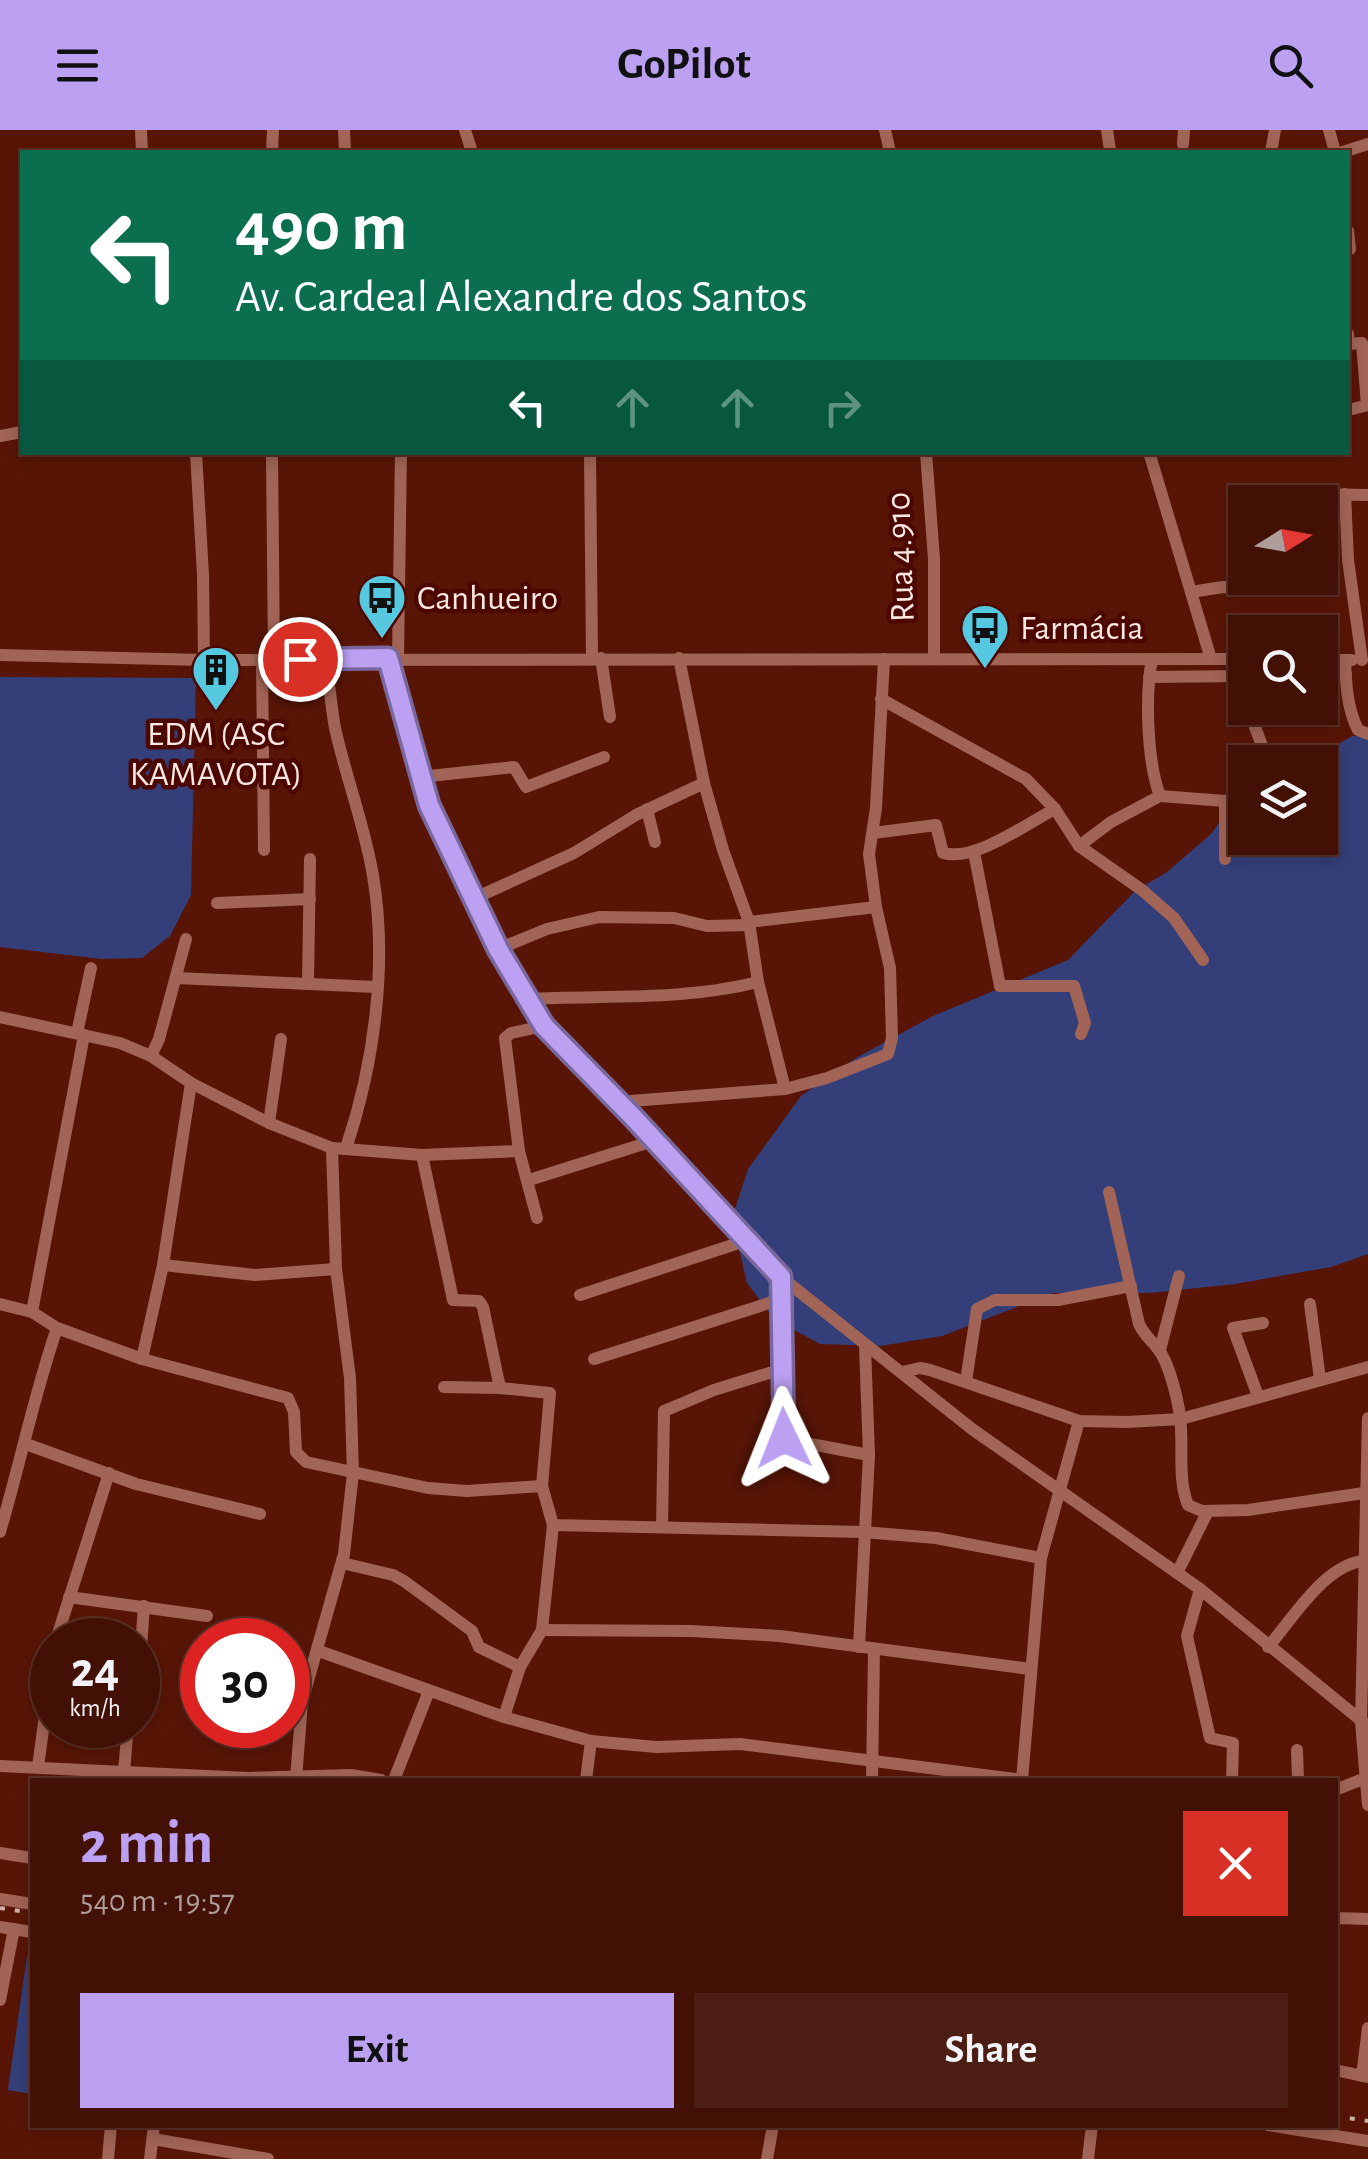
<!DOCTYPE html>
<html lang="en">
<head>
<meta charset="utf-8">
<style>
  :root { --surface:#421004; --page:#4c1e13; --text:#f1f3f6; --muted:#ae9d9a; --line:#5a3026; --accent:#bca0f2 }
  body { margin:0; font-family:"Alegreya Sans",sans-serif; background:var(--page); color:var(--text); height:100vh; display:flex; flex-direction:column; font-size:38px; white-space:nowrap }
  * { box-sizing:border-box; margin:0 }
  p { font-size:32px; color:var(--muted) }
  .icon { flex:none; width:55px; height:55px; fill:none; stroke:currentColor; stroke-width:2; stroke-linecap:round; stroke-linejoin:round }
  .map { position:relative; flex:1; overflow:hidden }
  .details { position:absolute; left:30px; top:1648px; width:1308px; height:350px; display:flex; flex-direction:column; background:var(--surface); border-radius:0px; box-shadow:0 5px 15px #0003,0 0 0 2px var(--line) }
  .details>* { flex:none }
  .guide { position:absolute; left:20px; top:20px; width:1330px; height:305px; border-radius:0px; box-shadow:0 5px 15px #0003,0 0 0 2px var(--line); background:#0b6e4f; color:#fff; overflow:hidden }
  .needle { width:65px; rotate:79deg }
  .controls { position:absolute; left:1228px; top:355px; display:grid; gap:20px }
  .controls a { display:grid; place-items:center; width:110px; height:110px; border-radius:0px; background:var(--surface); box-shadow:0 5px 15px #0003,0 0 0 2px var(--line); font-size:50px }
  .speed { position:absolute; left:30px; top:1488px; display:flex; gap:20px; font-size:50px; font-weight:700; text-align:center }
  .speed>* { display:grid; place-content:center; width:130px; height:130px; border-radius:50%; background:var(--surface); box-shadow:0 5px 15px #0003,0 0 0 2px var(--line); line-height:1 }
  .speed small { font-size:25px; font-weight:400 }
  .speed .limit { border:15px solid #d22; background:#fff; color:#111 }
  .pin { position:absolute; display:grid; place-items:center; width:85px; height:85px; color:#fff; margin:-42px; border:5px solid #fff; border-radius:50%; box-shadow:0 2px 10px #0007 }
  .me { position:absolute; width:110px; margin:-55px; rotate:358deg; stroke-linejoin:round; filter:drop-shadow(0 0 8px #0008) }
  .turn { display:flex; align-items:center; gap:35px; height:210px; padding:0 50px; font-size:45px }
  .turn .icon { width:130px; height:130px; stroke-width:2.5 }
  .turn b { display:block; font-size:70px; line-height:85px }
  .lanes { display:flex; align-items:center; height:95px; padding:0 50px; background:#0003; justify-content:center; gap:50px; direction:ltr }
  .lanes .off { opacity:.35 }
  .round { display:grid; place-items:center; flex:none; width:105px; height:105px; border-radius:0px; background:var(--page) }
  .summary { display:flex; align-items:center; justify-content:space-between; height:170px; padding:0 50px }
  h1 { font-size:60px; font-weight:600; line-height:75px; color:var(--accent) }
  .button { display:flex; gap:20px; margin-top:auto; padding:20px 50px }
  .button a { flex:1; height:115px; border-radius:0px; background:var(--accent); color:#111; font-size:40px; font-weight:600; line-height:115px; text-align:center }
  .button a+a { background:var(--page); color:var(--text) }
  header { display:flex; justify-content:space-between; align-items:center; height:130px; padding:0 50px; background:var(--accent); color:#111; font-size:45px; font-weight:600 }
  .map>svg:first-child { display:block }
  .green { fill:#343e78 }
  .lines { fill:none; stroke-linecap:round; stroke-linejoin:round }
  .minor { stroke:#a16456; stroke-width:12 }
  .rail { stroke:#ceb0a9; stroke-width:4; stroke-dasharray:5 10; stroke-linecap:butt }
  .route-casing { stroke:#7a689d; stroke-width:25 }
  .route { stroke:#bca0f2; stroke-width:18 }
  .labels { text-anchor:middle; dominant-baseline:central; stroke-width:9; stroke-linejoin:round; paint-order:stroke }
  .street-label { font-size:35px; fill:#f9e7e3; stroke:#4c0700 }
  .poi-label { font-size:35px; fill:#f9e7e3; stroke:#4c0700; text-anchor:start }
</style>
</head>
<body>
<header><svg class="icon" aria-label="menu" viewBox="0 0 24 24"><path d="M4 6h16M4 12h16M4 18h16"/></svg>GoPilot<svg class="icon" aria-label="search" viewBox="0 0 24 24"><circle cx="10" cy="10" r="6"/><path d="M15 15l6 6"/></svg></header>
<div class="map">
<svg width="1368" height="2029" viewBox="0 0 1368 2029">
  <rect width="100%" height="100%" fill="#581506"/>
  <g class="green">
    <path d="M0,547L196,548L191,765L170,806L142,828L102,829L0,817Z"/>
    <path d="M1352,606H1368V1124L1331,1137L1235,1154L1149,1163H1053L942,1206L880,1216L820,1214L774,1189L747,1153L732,1088L748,1039L801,966L856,928L933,886L1068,830L1135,761L1167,742L1210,705L1244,659L1245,708H1320V632H1307Z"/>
    <path d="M27,1826L32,1827V1964L8,1960Z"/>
  </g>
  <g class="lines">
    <g class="minor">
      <path d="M141,0L142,22"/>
      <path d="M344,0L345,22"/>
      <path d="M465,0L472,22"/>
      <path d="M885,0L890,22"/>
      <path d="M1107,0L1110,20"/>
      <path d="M1329,0L1335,22"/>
      <path d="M1183,14L1184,0"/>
      <path d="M272,22L273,0"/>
      <path d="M1271,22L1275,0"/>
      <path d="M1343,22L1368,14"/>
      <path d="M1348,101L1350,119H1348"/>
      <path d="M1348,204L1349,214L1362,213L1367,275"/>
      <path d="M1348,280L1368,275"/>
      <path d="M0,306L22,302"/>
      <path d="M196,322L203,445L204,530"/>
      <path d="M272,322L274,529"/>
      <path d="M590,322L592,528"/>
      <path d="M926,322L934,429V529"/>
      <path d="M1149,322L1211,529"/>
      <path d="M1304,364L1368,365"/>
      <path d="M1345,364L1348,430L1362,530"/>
      <path d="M1191,462L1223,457L1248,458"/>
      <path d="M0,525L204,530L1245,529"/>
      <path d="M388,528L429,675L498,819L544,896L633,987L781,1147L972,1299L1200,1459L1368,1596"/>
      <path d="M398,528L401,322"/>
      <path d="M601,528L610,587"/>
      <path d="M679,528L704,653L723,720L749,792L758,852L785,959"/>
      <path d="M262,529L264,720"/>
      <path d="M326,530C329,552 331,576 335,598C346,648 365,696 373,746C388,834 374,935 346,1018"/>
      <path d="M1320,530H1352"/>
      <path d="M1345,530C1346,554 1347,578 1358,600L1368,604"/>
      <path d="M1234,539L1245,570"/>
      <path d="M1320,545L1346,544"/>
      <path d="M1149,547L1245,546"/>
      <path d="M881,569L1026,649L1055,679L1079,716L1142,760L1174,788L1203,830"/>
      <path d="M1248,578L1268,632"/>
      <path d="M420,647L514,637L526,657L604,627"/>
      <path d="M1160,666L1225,671L1245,668"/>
      <path d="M1225,671V729"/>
      <path d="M647,679L655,712"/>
      <path d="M873,703L936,695L943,723C975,732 1026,694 1055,679"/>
      <path d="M1079,716L1111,692L1160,666C1147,631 1145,566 1152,529"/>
      <path d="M974,722L1000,856H1074L1085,893L1081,904"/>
      <path d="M475,768L574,723L636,685L704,653"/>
      <path d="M217,773L310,769"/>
      <path d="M749,792L876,777"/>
      <path d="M498,819L547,799L599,787L674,788L707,796L750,795"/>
      <path d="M176,848L376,857"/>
      <path d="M308,853L310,729"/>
      <path d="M528,869C605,865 683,871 758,852"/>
      <path d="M0,887L120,913L151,926L191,953L269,993L332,1018L422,1025L519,1021"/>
      <path d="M77,903L91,838"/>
      <path d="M151,926L159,909L186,809"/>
      <path d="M618,972L785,959L827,948L888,924L892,908L890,838L876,777L869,724L876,678L884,529"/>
      <path d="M269,993L281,909"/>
      <path d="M422,1025L453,1170L479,1171L483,1177L500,1258"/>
      <path d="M529,1050L653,1011"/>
      <path d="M1109,1062L1139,1194C1144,1205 1151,1210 1158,1219C1169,1232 1178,1270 1180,1287C1184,1316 1177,1348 1188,1375L1202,1381L1248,1380L1364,1363"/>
      <path d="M537,1088L519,1021L505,908L511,903L544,896"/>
      <path d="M163,1135L255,1145L336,1139"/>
      <path d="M580,1165L748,1110"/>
      <path d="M780,1169L784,1309L869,1325"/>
      <path d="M0,1174L32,1182L57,1198L142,1229L288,1268L294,1282L296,1322L306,1332L428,1358L467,1361L542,1356L553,1395L863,1402L936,1408L1041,1428"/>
      <path d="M1310,1174L1320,1249"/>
      <path d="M32,1182L84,905"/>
      <path d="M1160,1220L1179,1146"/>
      <path d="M142,1229L163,1135L191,953"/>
      <path d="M594,1229L757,1177L780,1169V1164"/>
      <path d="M902,1242L920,1238L930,1240L1079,1291L1127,1292L1181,1289L1368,1237"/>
      <path d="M966,1251L977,1179L995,1170H1058L1131,1156"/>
      <path d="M444,1257L500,1258L550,1263L542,1356"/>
      <path d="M1258,1266L1233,1198L1263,1193"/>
      <path d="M1368,1288L1361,1592L1368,1675"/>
      <path d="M26,1314L136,1354L260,1384"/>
      <path d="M662,1397L664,1281L714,1260L782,1239"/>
      <path d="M0,1402C20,1334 34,1265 57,1198"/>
      <path d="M342,1433L393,1445L404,1451L472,1501L479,1517L520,1537"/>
      <path d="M1177,1443L1208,1381"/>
      <path d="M1200,1459L1187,1506L1210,1608L1233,1613L1232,1650"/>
      <path d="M69,1467L207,1486"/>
      <path d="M542,1500L691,1501L780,1506L1030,1539"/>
      <path d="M56,1510L109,1343"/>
      <path d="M859,1517L869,1325L865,1216"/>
      <path d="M1268,1517C1295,1486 1325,1433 1368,1430"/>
      <path d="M319,1521L504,1587L591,1611L656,1617L740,1614L1023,1650"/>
      <path d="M138,1559L144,1476"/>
      <path d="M288,1569L302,1572"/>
      <path d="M504,1587L520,1537L542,1500L553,1395"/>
      <path d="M1297,1620L1298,1650"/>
      <path d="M0,1636L248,1648L351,1645L381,1650"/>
      <path d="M38,1637L52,1533"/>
      <path d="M124,1642L128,1595"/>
      <path d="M296,1649L302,1572L344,1424L353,1343L350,1248L336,1139L332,1018"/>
      <path d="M394,1650L429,1561"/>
      <path d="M586,1650L591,1611"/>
      <path d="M872,1650L874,1520"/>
      <path d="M1022,1650L1041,1428L1079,1291"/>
      <path d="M1335,1660L1368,1647"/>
      <path d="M0,1723L32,1728"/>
      <path d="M0,1769L32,1774"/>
      <path d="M1335,1788L1368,1789"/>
      <path d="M0,1797L32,1802"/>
      <path d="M0,1870L14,1799"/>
      <path d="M1335,1940L1367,1947"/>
      <path d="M1362,1946L1368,1898"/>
      <path d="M1268,1995L1368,2011"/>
      <path d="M153,2009L268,2029"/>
      <path d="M108,2029L111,1995"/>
      <path d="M150,2029L154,1995"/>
      <path d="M767,2029L773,1995"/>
      <path d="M1088,2029L1092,1995"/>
    </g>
    <g class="rail">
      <path d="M0,1778L32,1783"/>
      <path d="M1335,1986L1368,1991"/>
    </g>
  </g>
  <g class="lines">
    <g class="route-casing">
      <path id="route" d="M300,529L388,528L429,675L498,819L544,896L633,987L781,1147L784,1308"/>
    </g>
    <use href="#route" class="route"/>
  </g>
  <defs>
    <g id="bus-pin" transform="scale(2.5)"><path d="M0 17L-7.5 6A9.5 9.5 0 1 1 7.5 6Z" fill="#56c9e1" stroke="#4c0700"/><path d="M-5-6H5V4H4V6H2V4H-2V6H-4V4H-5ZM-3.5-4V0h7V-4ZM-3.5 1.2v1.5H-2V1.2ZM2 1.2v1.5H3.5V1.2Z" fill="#111"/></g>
    <g id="building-pin" transform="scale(2.5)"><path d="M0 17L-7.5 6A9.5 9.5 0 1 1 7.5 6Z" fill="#56c9e1" stroke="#4c0700"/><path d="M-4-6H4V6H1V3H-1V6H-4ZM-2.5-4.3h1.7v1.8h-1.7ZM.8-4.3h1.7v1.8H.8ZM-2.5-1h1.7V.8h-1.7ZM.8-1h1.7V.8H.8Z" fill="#111"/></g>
  </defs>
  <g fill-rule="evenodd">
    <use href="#bus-pin" x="382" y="468"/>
    <use href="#bus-pin" x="985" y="498"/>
    <use href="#building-pin" x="216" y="540"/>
  </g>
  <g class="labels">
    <g class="street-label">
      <text transform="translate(901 427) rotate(-92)">Rua 4.910</text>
    </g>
    <g class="poi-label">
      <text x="417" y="468">Canhueiro</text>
      <text x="1020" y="498">Farmácia</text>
      <text x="216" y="604" text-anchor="middle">EDM (ASC<tspan x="216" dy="40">KAMAVOTA)</tspan></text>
    </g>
  </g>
</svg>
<div class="controls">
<a><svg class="needle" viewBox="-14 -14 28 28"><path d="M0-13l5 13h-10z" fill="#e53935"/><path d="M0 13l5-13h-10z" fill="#ae9d9a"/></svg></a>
<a><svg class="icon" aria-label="search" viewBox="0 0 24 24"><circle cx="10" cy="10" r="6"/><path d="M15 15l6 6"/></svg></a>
<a><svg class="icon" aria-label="layers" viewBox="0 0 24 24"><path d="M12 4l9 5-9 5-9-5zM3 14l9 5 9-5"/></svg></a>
</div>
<div class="speed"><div>24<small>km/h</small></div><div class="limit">30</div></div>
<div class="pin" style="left:300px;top:529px;background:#d93025"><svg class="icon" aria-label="arrive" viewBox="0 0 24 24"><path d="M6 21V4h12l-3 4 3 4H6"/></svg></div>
<svg class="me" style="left:784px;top:1308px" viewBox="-20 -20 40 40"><path d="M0-17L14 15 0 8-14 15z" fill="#bca0f2" stroke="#fff" stroke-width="4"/></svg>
<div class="guide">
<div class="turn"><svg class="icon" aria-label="left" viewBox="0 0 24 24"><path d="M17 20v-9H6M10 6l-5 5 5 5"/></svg><div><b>490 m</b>Av. Cardeal Alexandre dos Santos</div></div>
<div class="lanes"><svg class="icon" aria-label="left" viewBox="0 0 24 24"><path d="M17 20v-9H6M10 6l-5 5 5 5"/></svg><svg class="icon off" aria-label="ahead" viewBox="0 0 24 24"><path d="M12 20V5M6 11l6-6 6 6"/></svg><svg class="icon off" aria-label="ahead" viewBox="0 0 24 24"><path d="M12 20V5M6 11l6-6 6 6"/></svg><svg class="icon off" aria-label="right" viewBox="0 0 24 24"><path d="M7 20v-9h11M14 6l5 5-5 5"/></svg></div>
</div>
<section class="details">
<div class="summary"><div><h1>2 min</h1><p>540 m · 19:57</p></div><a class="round" style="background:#d93025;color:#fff"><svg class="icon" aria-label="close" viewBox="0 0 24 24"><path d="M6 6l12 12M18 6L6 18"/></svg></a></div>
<div class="button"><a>Exit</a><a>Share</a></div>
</section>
</div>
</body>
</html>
